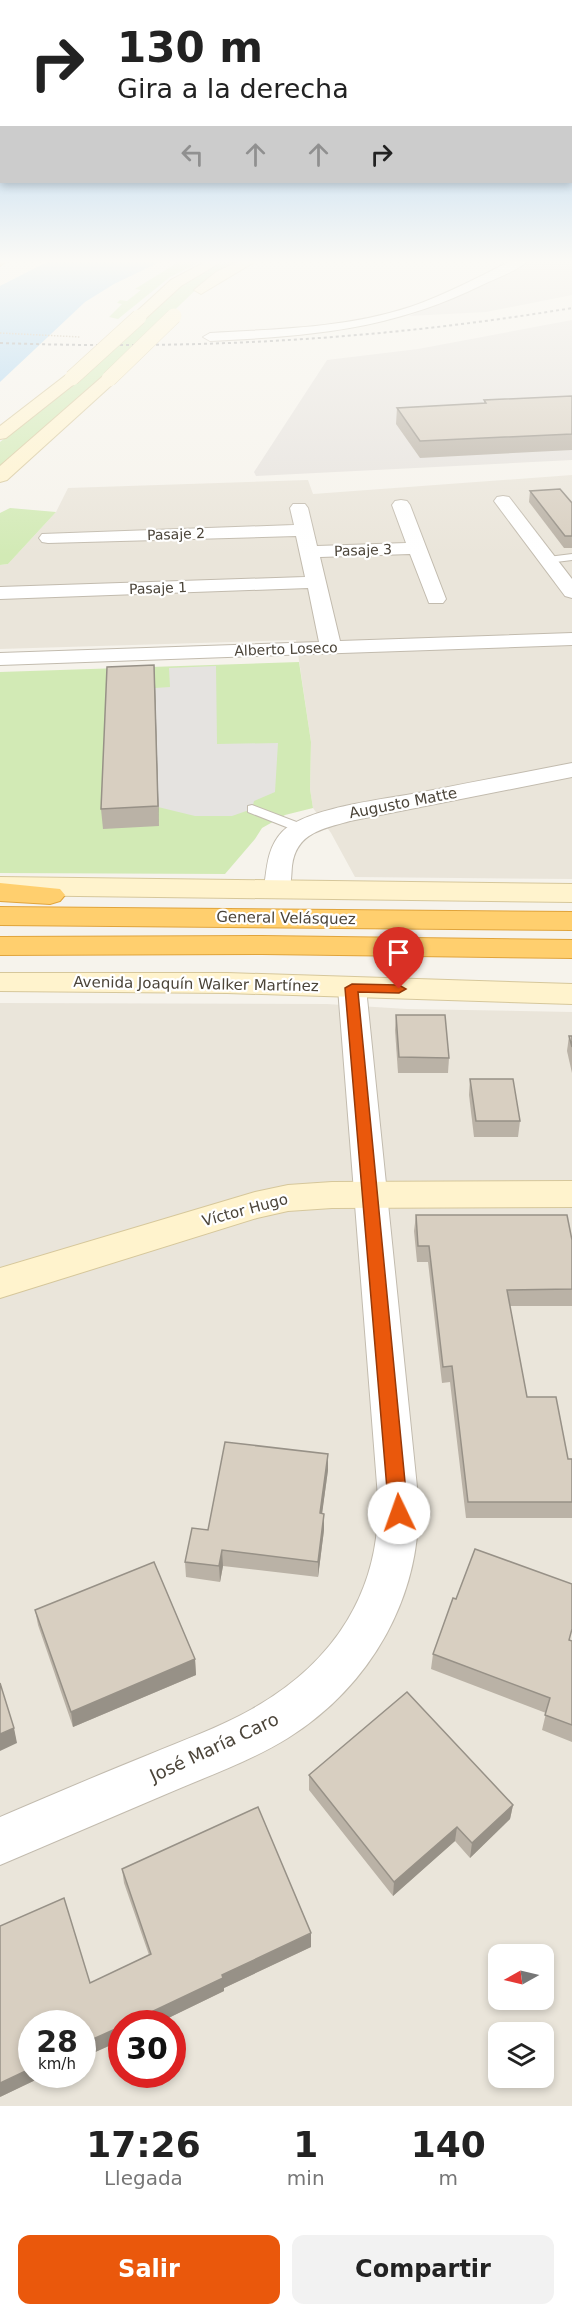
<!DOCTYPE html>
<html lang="es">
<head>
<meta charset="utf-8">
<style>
  :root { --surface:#fff; --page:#f2f2f2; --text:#222; --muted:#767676; --accent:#ea580c }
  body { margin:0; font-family:"DejaVu Sans",sans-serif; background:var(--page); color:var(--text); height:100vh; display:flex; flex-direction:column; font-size:22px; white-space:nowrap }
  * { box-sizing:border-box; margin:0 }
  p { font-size:20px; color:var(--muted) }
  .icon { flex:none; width:33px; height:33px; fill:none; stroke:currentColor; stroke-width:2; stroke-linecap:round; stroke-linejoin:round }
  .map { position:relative; height:2106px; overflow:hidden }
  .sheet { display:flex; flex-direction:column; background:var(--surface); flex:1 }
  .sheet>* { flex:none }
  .guide { position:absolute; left:0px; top:0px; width:573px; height:183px; box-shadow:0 3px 9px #0003; background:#fff; color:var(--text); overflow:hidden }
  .needle { width:39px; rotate:262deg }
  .controls { position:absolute; left:488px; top:1944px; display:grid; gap:12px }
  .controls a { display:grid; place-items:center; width:66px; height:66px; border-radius:12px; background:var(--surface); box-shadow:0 3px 9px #0003; font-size:30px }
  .speed { position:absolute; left:18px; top:2010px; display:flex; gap:12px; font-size:30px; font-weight:700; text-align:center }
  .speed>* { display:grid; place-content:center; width:78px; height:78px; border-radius:50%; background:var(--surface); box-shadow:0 3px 9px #0003; line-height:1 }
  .speed small { font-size:15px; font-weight:400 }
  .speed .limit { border:9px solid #d22; background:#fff; color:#111 }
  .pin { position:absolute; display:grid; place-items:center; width:51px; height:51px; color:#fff; margin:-62px -26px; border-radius:50% 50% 50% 0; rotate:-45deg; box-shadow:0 0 6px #0007 }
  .pin .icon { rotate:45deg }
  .me { position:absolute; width:66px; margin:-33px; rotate:357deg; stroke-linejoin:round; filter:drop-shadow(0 0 4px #0008) }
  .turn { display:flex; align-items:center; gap:21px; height:126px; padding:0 18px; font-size:27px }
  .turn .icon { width:78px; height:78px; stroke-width:2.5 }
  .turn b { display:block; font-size:42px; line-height:51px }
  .lanes { display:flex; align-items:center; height:57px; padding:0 18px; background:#0003; justify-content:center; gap:30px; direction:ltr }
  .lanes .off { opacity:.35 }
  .eta { display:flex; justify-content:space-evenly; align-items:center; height:102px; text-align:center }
  .eta b { font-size:36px; font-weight:600; line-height:42px }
  .primary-button { display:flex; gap:12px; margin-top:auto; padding:12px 18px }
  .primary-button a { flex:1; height:69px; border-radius:12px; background:var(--accent); color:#fff; font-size:24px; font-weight:600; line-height:69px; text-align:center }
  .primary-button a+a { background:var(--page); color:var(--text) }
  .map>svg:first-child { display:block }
  .residential { fill:#eae5da; fill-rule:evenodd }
  .industrial { fill:#e6e2dd }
  .green { fill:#d2eab5 }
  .parking { fill:#e5e3e0 }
  .water { fill:#a9d4f2 }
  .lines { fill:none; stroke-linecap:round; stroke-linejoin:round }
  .lane-casing { stroke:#c2bbae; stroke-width:2 }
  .street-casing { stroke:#c2bbae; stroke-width:2 }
  .secondary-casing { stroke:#d6c79b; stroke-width:2 }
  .highway-casing { stroke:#e0a43c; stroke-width:2 }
  .path { stroke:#c4b79f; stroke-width:1.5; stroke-dasharray:1.5 1.5; stroke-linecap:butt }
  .lane { fill:#fff; fill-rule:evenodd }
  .street { fill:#fff; fill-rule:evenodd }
  .secondary { fill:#fff3cd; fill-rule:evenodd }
  .highway { fill:#ffcf6e; fill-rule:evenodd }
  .rail { stroke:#9a9a9a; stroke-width:2; stroke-dasharray:3 3; stroke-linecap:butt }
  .secondary-bridge-casing { stroke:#d6c79b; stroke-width:16; stroke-linecap:butt }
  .secondary-bridge { stroke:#fff3cd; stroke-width:15 }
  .wall { fill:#bab2a6 }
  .shaded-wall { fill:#979187 }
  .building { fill:#d8cfc1; stroke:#979187; stroke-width:1.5 }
  .route { fill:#ea580c; stroke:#983908; stroke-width:1.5 }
  .labels { text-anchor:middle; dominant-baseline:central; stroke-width:4.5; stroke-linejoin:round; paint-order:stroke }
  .far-street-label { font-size:14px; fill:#4b4439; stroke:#fff }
  .street-label { font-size:15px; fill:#4b4439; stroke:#fff }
  .near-street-label { font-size:18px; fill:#4b4439; stroke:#fff }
</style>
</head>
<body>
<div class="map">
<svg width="572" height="2106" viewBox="0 0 572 2106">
  <rect width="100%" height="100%" fill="#f6f3ec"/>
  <g class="residential">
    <path d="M572,475V879L355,877L331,833L313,808L310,789L311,742L296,640L0,649V565L8,564L56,512L68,488L308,480L313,494Z"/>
    <path d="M0,1003L327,1004L407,1009L572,1012V2106H0ZM498,1954H543V2000H498ZM32,2024H82V2074H32ZM122,2024H172V2074H122ZM498,2032H543V2078H498Z"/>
  </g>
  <g class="industrial">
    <path d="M532,261H572V295L486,312L409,316Z"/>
    <path d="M572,320V460L256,476L254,472L327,360L418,349Z"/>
  </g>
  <g class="green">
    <path d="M180,261H202L170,277L118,319L109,317L122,304L117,303L120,300L127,301L141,290L135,289Z"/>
    <path d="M242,261L207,279L110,372L0,470V442C31,419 61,396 89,370C129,334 186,261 242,261Z"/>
    <path d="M10,508L56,512L8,564L0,565V513Z"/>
    <path d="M299,662L311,742L310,789L313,808L285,815L262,828L255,839L225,874L0,873V672Z"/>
  </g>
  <path class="parking" d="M216,666L217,744L278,743L275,792L254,801L252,809L232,816H195L158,807L155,688L170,687L169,668Z"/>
  <path class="water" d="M49,261H162L114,284L85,302L0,382V286Z"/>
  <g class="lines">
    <g class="lane-casing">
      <g id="lane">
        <path d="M572,554V560L548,563L543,560L548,557Z"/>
        <path d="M252,805L307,826L309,829L307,832H299L248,812V806Z"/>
      </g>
    </g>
    <g class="street-casing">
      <g id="street">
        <path d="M511,261H527C516,272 496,278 482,285C391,330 310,336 210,341L203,337L210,333C277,329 346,328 410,307C446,295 478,277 511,261Z"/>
        <path d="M503,496L509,497L572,579V598L565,596L494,501L497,497Z"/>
        <path d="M401,500L407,501L410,505L446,599L443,603H429L410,554L320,557L340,641L572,633V645L0,665V653L319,642L308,588L0,599V587L305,577L296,536L48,543L42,542L39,538L42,534L294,525L290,508L293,504H305L308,508L317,546L406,543L392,505L395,501Z"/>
        <path d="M572,763V777L350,821C322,829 296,833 292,866C291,876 292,885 286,894L277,896L268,894L264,888C267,868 267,848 282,832C307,807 387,799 423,792C472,782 522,773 572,763Z"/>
        <path d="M352,979L362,982L366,988L418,1497C423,1595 371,1686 288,1738C249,1762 205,1777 164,1795C109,1818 55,1842 0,1865V1817C49,1796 98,1775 148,1755C183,1740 219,1728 252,1709C334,1663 381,1591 378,1497L338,988L342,982Z"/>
      </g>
    </g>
    <g class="secondary-casing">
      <g id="secondary">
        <path d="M207,261H223L181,286L144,320H134L132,317L134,314L171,280Z"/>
        <path d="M239,261H256L201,294L194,290L216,272Z"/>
        <path d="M72,373L80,378L78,381L6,438L0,439V426L66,375Z"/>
        <path d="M109,374L117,379L115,382L7,480L0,482V466L103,376Z"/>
        <path d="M0,877L572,884V902L0,895Z"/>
        <path d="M0,973H227L572,984V1004L227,993L0,991Z"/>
        <path d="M572,1181V1207L332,1208L288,1211L257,1218L0,1298V1268L255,1192L288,1185L332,1182Z"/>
      </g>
    </g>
    <g class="highway-casing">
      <g id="highway">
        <path d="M0,261H7L0,266Z"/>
        <path d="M0,883L60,889L65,895L60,901L50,904L0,901Z"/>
        <path d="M0,907L572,912V930L0,925Z"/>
        <path d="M262,936L572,940V958L262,954L0,955V937Z"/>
      </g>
    </g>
    <path class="path" d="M0,333L80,337"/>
    <use href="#lane" class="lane"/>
    <use href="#street" class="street"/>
    <use href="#secondary" class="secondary"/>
    <use href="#highway" class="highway"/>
    <path class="rail" d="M0,343C195,350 379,340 572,308"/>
    <g class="secondary-bridge-casing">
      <g id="secondary-bridge">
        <path d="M72,378L139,317"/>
        <path d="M109,379L174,316"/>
      </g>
    </g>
    <use href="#secondary-bridge" class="secondary-bridge"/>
  </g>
  <g class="wall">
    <path d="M572,396V450L420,458L396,424L397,408L484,403V400Z"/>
    <path d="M530,491L572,503V548H564L529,502Z"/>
    <path d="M154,665L159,826L103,829L101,809Z"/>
    <path d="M396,1015L449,1058L448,1073H398L395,1030Z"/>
    <path d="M569,1036H572V1073L567,1051Z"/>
    <path d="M470,1079L520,1121L518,1137H474L469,1095Z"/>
    <path d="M416,1215L572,1240V1306H510L527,1397L568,1459L572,1461V1518H466L450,1382L442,1383L428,1262H417L414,1231Z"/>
    <path d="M328,1454V1470L322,1513L324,1514V1530L318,1577L223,1566L220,1582L186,1577L185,1562L208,1530Z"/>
    <path d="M35,1610L195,1659L196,1675L73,1727L38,1625Z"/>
    <path d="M570,1640L572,1641V1742L542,1730L546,1713L431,1669L433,1654Z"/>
    <path d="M309,1775L513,1805L510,1819L470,1858L455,1841L393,1896L309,1790Z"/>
    <path d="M122,1869L311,1947L224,1988V1991L156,2024H122V2040L82,2058V2024L32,2074H48L0,2097L90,1983L149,1955L124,1883Z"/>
  </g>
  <g class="shaded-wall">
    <path d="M154,665L155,683L159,826L158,806Z"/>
    <path d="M328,1454V1470L320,1529V1513Z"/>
    <path d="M324,1514V1530L318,1577V1562Z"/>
    <path d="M222,1550L223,1566L220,1582L219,1566Z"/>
    <path d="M195,1659L196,1675L73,1727L71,1712Z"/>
    <path d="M14,1728L17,1743L0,1751V1734Z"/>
    <path d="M513,1805L510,1819L470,1858L472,1843Z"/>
    <path d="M457,1827L455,1841L393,1896L394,1882Z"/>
    <path d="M311,1933V1947L224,1988V1991L156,2024H126L222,1975Z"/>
    <path d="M122,2026V2040L82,2058V2044Z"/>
    <path d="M32,2068V2074H48L0,2097V2083Z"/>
  </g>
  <g class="building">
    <path d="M572,396V434L420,441L397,408L486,403L484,400Z"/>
    <path d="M560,489L572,503V536H565L530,491Z"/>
    <path d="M154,665L158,806L101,809L107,667Z"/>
    <path d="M396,1015H445L449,1058L399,1057Z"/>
    <path d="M569,1036H572V1047Z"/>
    <path d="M470,1079H513L520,1121H476Z"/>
    <path d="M416,1215H567L572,1240V1289L507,1290L527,1397H556L568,1459H572V1502H468L452,1366L443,1367L429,1246H418Z"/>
    <path d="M225,1442L328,1454L320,1513L324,1514L318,1562L222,1550L219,1566L185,1562L192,1528L208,1530Z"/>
    <path d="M475,1549L572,1584V1629L569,1640L572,1641V1725L545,1715L550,1698L433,1654L453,1598L456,1599Z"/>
    <path d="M154,1562L195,1659L71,1712L35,1610Z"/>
    <path d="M0,1683L14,1728L0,1734Z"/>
    <path d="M407,1692L513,1805L472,1843L457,1827L394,1882L309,1775Z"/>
    <path d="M258,1807L311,1933L222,1975L223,1978L126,2024H122V2026L82,2044V2024H32V2068L0,2083V1926L64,1898L90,1983L151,1954L122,1869Z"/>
  </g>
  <linearGradient id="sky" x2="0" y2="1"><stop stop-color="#8fc1ec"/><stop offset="0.47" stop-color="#fbfaf6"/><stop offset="1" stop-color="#fbfaf6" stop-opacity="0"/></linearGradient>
  <rect width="572" height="556" fill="url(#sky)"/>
  <path class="route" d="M352,984L399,985L406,989L399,993L358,992L408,1513L405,1519L399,1521L392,1519L389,1513L345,988Z"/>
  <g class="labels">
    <g class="far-street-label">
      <text transform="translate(176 534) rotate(-2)">Pasaje 2</text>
      <text transform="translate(363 550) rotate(-2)">Pasaje 3</text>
      <text transform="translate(158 588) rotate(-2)">Pasaje 1</text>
      <text transform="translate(286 649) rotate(-2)">Alberto Loseco</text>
    </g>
    <g class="street-label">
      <text transform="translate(403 803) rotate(-11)">Augusto Matte</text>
      <text transform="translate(286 918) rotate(1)">General Velásquez</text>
      <text transform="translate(196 984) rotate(1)">Avenida Joaquín Walker Martínez</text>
      <text transform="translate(245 1210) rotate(-15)">Víctor Hugo</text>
    </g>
    <g class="near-street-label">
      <text transform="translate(214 1747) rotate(-25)">José María Caro</text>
    </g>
  </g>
</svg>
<div class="controls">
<a><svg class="needle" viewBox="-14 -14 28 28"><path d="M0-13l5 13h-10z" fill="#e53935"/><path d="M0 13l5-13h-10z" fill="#767676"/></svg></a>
<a><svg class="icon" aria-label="layers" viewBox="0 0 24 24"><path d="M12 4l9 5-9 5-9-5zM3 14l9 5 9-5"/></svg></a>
</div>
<div class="speed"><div>28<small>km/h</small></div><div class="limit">30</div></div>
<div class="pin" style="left:399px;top:989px;background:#d93025"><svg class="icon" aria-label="arrive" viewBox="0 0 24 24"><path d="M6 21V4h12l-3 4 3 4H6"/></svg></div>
<svg class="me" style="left:399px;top:1513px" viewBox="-20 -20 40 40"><circle r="19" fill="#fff"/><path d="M0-13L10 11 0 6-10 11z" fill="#ea580c"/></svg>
<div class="guide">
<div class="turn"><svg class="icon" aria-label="right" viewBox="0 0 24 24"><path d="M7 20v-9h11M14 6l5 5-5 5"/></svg><div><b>130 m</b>Gira a la derecha</div></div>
<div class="lanes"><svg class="icon off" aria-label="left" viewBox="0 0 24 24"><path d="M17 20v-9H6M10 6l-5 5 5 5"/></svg><svg class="icon off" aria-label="ahead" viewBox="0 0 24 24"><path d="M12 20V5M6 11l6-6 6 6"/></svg><svg class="icon off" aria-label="ahead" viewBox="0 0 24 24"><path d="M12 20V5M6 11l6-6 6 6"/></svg><svg class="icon" aria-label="right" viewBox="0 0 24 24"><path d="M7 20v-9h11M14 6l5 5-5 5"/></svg></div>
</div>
</div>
<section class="sheet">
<div class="eta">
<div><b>17:26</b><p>Llegada</p></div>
<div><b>1</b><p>min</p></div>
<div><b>140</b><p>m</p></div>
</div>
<div class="primary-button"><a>Salir</a><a>Compartir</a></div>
</section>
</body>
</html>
